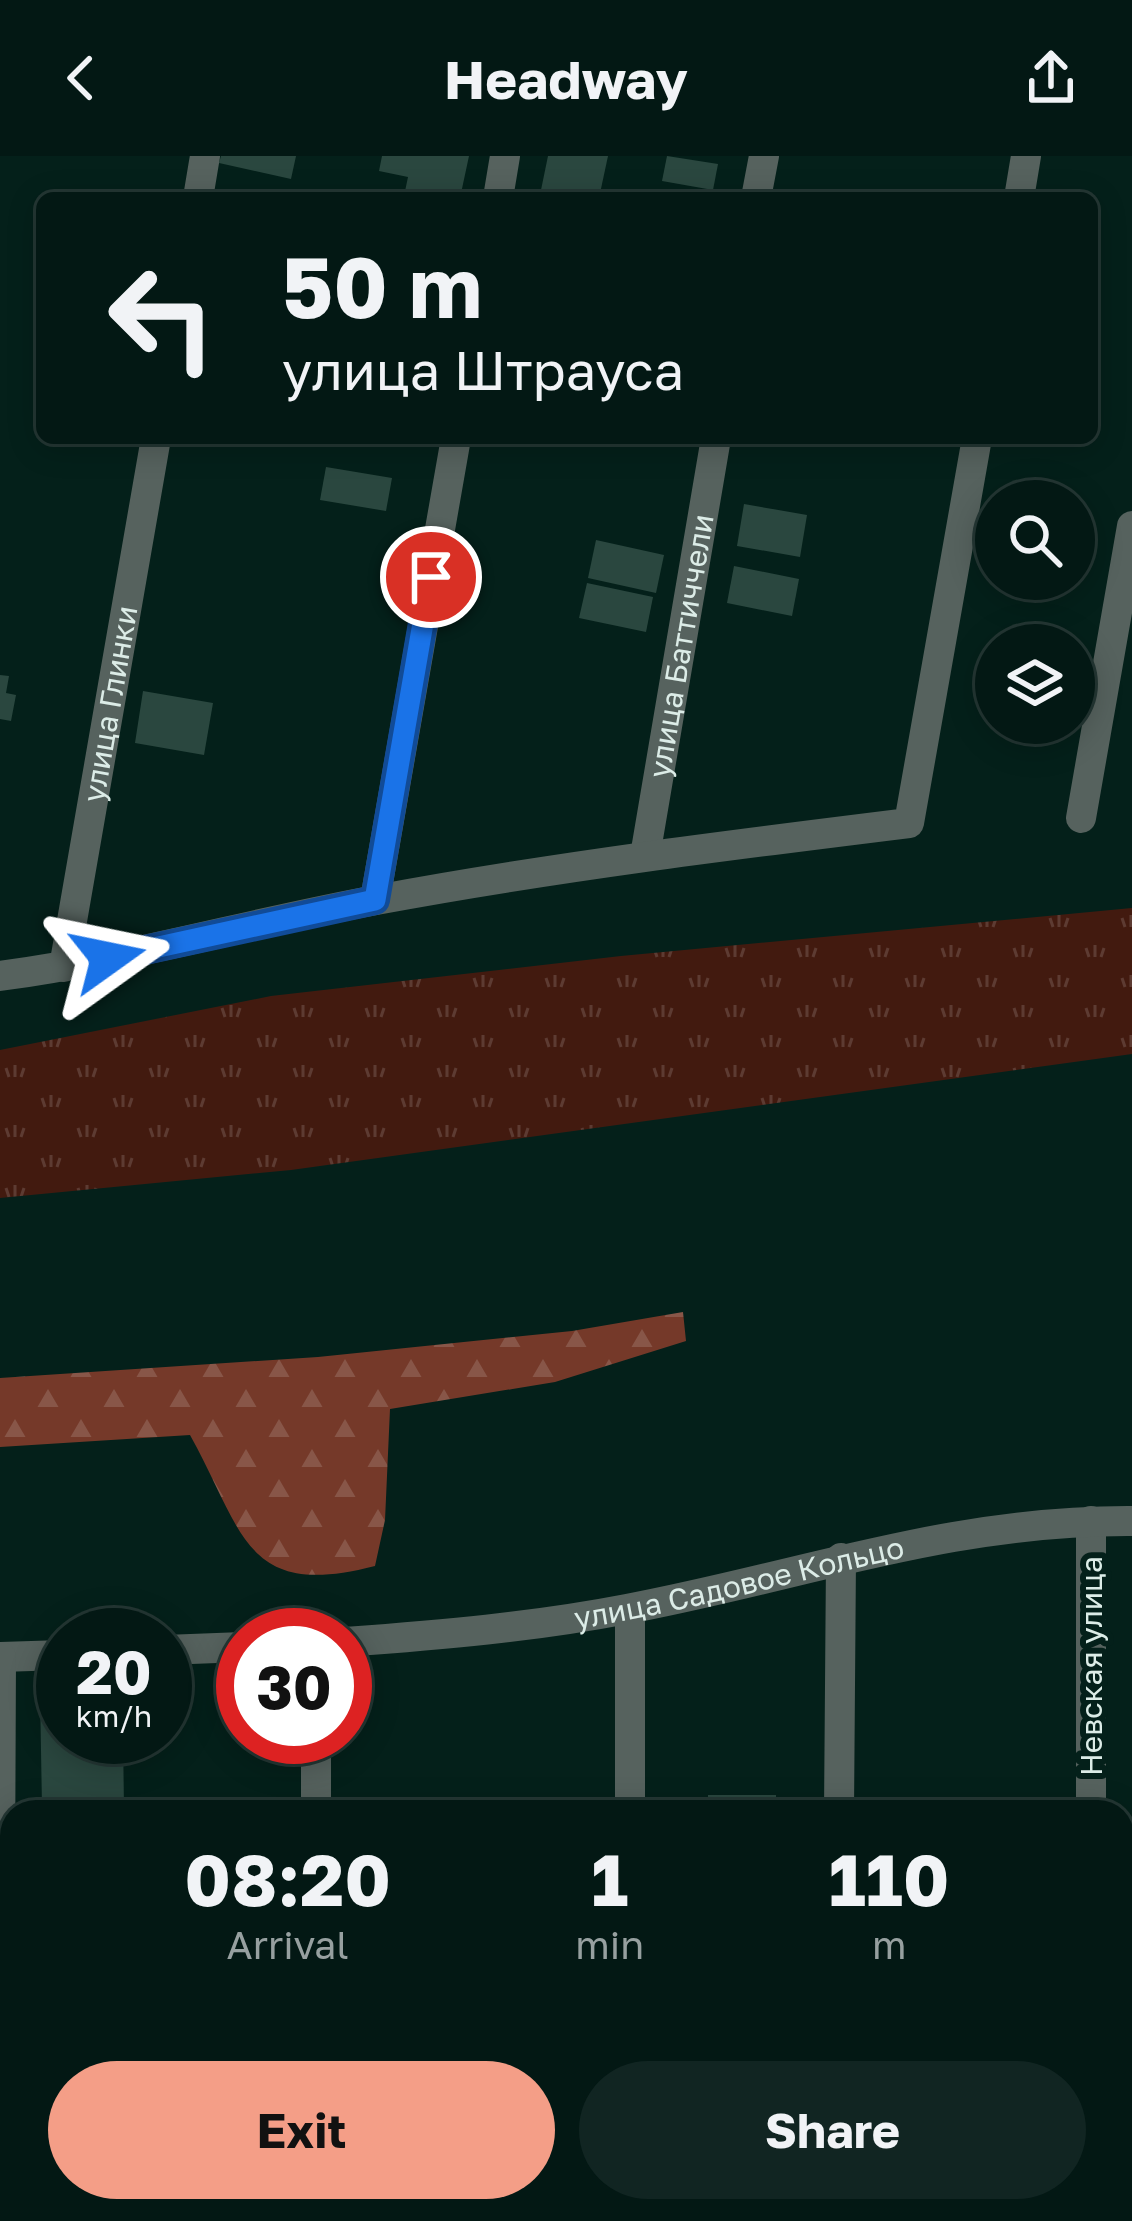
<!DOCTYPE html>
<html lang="en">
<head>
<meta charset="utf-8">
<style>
  :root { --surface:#031814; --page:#112522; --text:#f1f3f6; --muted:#97a0a0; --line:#243734; --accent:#f49e87 }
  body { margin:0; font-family:"Golos Text",sans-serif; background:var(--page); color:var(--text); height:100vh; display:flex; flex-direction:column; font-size:45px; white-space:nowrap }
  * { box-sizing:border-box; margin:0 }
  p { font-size:39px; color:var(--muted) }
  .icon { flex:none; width:66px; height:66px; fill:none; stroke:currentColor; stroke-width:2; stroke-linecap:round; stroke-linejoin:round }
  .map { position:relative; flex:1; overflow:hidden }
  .sheet { position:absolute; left:0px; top:1644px; width:1134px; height:423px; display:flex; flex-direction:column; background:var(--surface); border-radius:36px 36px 0 0; box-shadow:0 6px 30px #0003,0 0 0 3px var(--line) }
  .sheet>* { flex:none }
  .top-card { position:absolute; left:36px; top:36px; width:1062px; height:252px; border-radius:18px; box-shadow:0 6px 30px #0003,0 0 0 3px var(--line); background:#031814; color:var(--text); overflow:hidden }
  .controls { position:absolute; left:975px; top:324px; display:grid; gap:24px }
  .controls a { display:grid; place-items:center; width:120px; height:120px; border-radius:50%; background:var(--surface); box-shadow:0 6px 30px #0003,0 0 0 3px var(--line); font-size:60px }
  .speed { position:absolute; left:36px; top:1452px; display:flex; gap:24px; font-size:60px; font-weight:700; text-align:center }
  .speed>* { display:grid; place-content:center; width:156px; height:156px; border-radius:50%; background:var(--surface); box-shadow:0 6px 30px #0003,0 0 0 3px var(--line); line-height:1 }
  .speed small { font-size:30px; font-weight:400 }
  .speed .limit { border:18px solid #d22; background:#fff; color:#111 }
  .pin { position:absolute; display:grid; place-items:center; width:102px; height:102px; color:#fff; margin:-51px; border:6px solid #fff; border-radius:50%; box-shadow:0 3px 12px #0007 }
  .me { position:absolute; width:132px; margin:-66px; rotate:78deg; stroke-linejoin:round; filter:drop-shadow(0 0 9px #0008) }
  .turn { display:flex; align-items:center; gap:42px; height:252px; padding:0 48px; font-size:54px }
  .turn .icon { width:156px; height:156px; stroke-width:2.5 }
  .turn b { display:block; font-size:84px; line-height:102px }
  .eta { display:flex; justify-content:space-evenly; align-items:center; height:204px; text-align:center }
  .eta b { font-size:72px; font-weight:700; line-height:84px }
  .primary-button { display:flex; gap:24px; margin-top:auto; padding:24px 48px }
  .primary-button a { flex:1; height:138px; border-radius:72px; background:var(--accent); color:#111; font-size:48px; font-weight:700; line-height:138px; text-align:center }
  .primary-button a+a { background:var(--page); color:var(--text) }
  header { display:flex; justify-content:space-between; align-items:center; height:156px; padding:0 48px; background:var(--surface); font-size:54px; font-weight:700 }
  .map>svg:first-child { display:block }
  .grass { fill:url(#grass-tufts) }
  .forest { fill:url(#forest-firs) }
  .building { fill:#2a473f }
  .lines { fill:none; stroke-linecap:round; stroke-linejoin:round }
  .minor { stroke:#56625e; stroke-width:30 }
  .route-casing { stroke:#114b97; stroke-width:30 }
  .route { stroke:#1a73e8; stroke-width:21 }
  .labels { text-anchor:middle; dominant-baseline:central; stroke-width:12; stroke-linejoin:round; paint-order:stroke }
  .street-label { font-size:30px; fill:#dcece7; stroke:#04201a }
</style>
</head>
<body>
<header><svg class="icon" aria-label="back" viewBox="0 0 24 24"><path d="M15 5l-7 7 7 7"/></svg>Headway<svg class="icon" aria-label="share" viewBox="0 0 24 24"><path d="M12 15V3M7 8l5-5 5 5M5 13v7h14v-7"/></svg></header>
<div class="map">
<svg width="1132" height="2065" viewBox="0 0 1132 2065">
  <defs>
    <pattern id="grass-tufts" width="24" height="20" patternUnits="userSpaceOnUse" patternTransform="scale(3)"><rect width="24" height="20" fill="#421a0f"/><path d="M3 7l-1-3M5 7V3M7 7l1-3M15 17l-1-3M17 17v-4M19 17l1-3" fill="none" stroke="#5d3b32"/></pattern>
    <pattern id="forest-firs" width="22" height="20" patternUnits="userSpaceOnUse" patternTransform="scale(3)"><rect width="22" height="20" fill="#753929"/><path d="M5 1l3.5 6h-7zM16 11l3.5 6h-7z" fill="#885648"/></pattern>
  </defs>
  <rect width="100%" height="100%" fill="#04201a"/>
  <path class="grass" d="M1132,752V898L291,1014L0,1042V894L271,840L621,800Z"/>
  <path class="forest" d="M683,1156L686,1185L555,1226L390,1253L385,1364L375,1410C244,1444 244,1376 190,1279L0,1291V1222L318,1201L572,1175Z"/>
  <g class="building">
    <path d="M221,0H296L291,23L219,7Z"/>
    <path d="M382,0H469L460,42L404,40L408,21L379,15Z"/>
    <path d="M548,0H608L599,42L541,34Z"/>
    <path d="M667,0L718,8L713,34L662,25Z"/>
    <path d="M326,311L392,322L386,355L320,344Z"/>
    <path d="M744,348L807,359L800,401L737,390Z"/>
    <path d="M596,384L664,399L656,437L588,422Z"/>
    <path d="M734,410L799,423L792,460L727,447Z"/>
    <path d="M587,427L653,441L646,476L579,462Z"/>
    <path d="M0,519L9,520L6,537L16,539L11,565L0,563Z"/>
    <path d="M143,535L213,547L204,599L135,587Z"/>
    <path d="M63,1536V1581H123L124,1651H42L40,1537Z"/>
    <rect x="708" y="1639" width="68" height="17"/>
  </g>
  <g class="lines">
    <g class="minor">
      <path d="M198,42L205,0"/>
      <path d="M498,42L505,0"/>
      <path d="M756,42L764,0"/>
      <path d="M1019,42L1026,0"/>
      <path d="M1081,662L1132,370"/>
      <path id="s1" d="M645,700L716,282"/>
      <path d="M375,744L456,282"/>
      <path id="s2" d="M64,811L156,282"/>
      <path d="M0,820C127,803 250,767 376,744C553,711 731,689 909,667L977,282"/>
      <path d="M1091,1365V1656"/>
      <path id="s3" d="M345,1486C440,1479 534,1471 627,1453C802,1420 949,1364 1132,1365"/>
      <path d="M165,1494L243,1491"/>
      <path d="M0,1501L63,1499"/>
      <path d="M316,1656V1581"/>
      <path d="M630,1656V1453"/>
      <path d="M839,1656L841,1402"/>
      <path d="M0,1727L1,1501"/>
      <path d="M1092,2055V2065"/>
      <path d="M315,2065V2055"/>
      <path d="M630,2065V2055"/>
      <path d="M836,2065V2055"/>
    </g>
  </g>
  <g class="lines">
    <g class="route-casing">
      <path id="route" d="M108,802L375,744L431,421"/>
    </g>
    <use href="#route" class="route"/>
  </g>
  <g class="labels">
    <g class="street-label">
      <text stroke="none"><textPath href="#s1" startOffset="213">улица Баттиччели</textPath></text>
      <text stroke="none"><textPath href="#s2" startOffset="267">улица Глинки</textPath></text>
      <text stroke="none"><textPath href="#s3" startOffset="399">улица Садовое Кольцо</textPath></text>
      <text transform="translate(1091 1510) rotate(-90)">Невская улица</text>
    </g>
  </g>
</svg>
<div class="controls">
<a><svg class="icon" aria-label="search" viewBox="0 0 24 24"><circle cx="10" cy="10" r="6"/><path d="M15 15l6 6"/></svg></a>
<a><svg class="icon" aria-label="layers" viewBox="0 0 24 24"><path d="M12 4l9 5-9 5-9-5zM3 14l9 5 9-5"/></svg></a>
</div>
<div class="speed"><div>20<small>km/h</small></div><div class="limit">30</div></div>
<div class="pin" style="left:431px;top:421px;background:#d93025"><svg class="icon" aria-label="arrive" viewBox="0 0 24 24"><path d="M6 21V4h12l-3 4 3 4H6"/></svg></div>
<svg class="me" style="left:108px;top:802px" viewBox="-20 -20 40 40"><path d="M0-17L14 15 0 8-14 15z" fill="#1a73e8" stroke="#fff" stroke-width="4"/></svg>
<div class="top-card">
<div class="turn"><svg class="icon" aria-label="left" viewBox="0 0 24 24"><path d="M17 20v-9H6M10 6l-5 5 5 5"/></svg><div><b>50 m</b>улица Штрауса</div></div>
</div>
<section class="sheet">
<div class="eta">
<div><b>08:20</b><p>Arrival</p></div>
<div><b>1</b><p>min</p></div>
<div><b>110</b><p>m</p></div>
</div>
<div class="primary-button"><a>Exit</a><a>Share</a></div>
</section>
</div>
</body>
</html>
